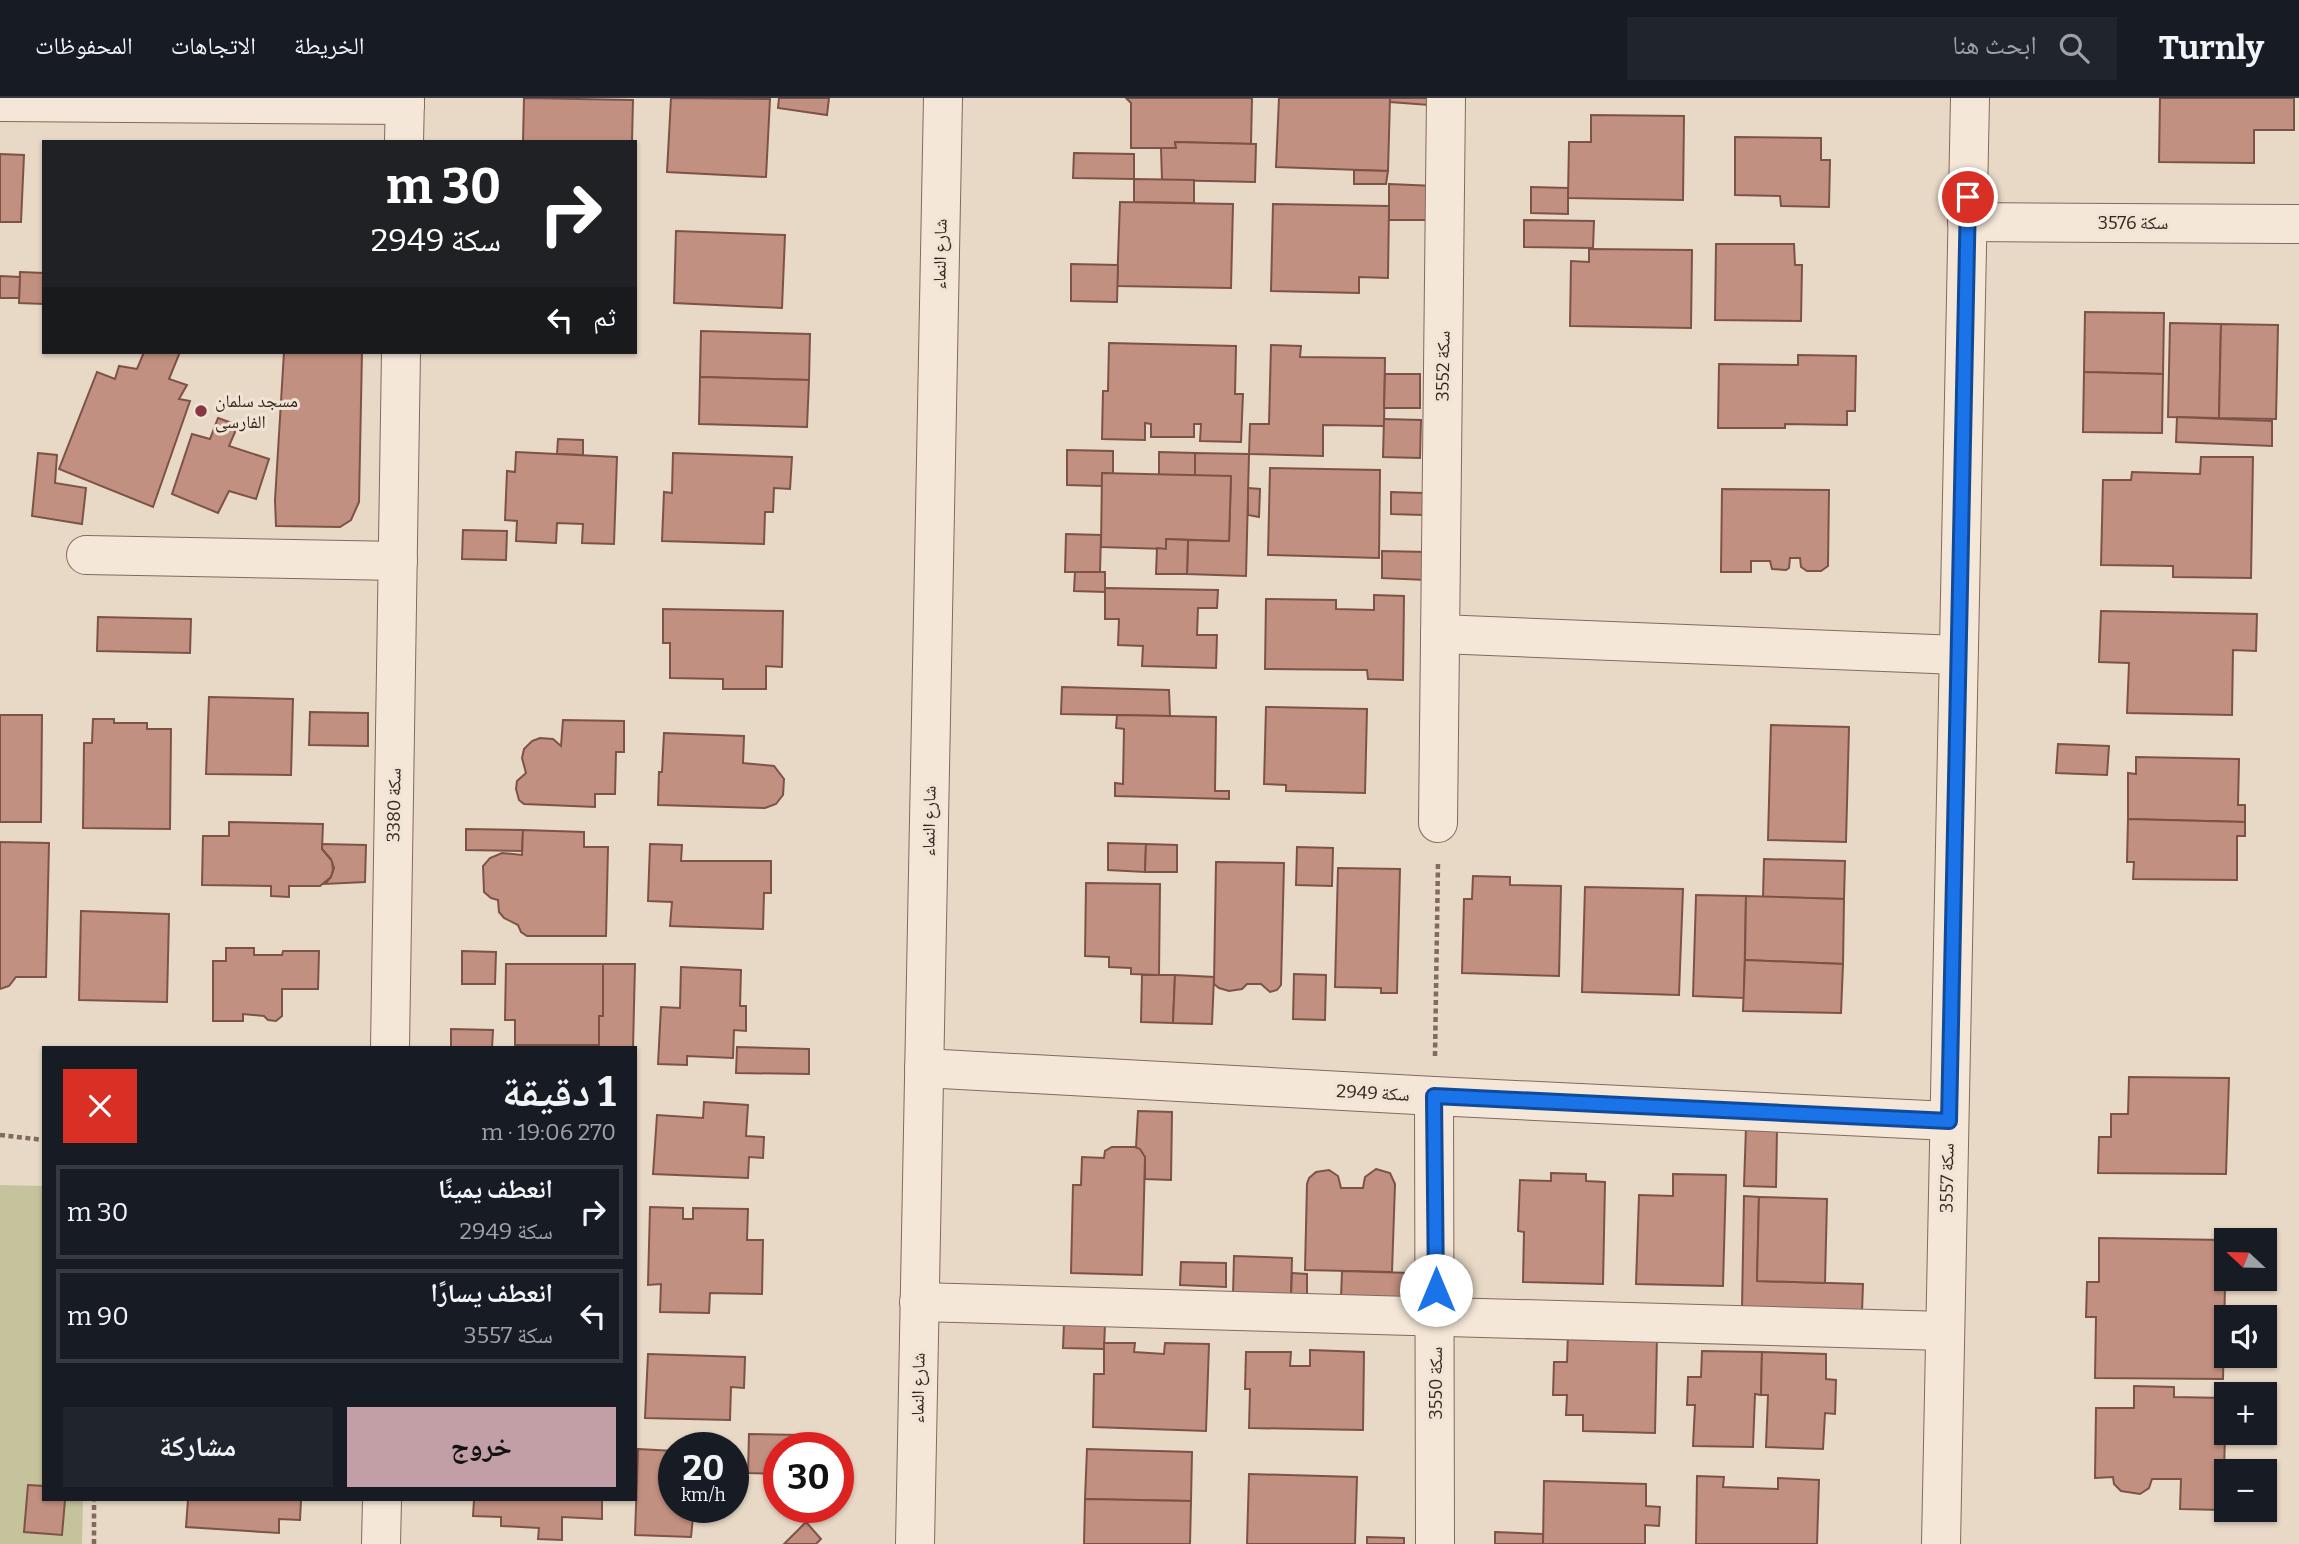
<!DOCTYPE html>
<html lang="ar">
<head>
<meta charset="utf-8">
<style>
  :root { --surface:#171b24; --page:#20242c; --text:#f1f3f6; --muted:#9ea1a6; --line:#363941; --accent:#c29ea6 }
  body { margin:0; font-family:Bitter,"Noto Naskh Arabic",serif; background:var(--page); color:var(--text); direction:rtl; height:100vh; display:flex; flex-direction:column; font-size:26px; white-space:nowrap }
  * { box-sizing:border-box; margin:0 }
  p { font-size:23px; color:var(--muted) }
  .icon { flex:none; width:38px; height:38px; fill:none; stroke:currentColor; stroke-width:2; stroke-linecap:round; stroke-linejoin:round }
  .map { position:relative; flex:1; overflow:hidden; direction:ltr }
  .details { position:absolute; left:42px; top:948px; width:595px; height:455px; display:flex; flex-direction:column; background:var(--surface); border-radius:0px; box-shadow:0 2px 5px #0004; direction:rtl }
  .details>* { flex:none }
  .top-card { position:absolute; left:42px; top:42px; width:595px; height:214px; border-radius:0px; box-shadow:0 2px 5px #0004; direction:rtl; background:#202124; color:#fff; overflow:hidden }
  .needle { width:46px; rotate:292deg }
  .fabs { position:absolute; left:2214px; top:1130px; display:grid; gap:14px }
  .fabs a { display:grid; place-items:center; width:63px; height:63px; border-radius:0px; background:var(--surface); box-shadow:0 2px 5px #0004; font-size:35px }
  .speed { position:absolute; left:658px; top:1334px; display:flex; gap:14px; font-size:35px; font-weight:700; text-align:center }
  .speed>* { display:grid; place-content:center; width:91px; height:91px; border-radius:50%; background:var(--surface); box-shadow:0 2px 5px #0004; line-height:1 }
  .speed small { font-size:18px; font-weight:400 }
  .speed .limit { border:10px solid #d22; background:#fff; color:#111 }
  .pin { position:absolute; display:grid; place-items:center; width:60px; height:60px; color:#fff; margin:-30px; border:4px solid #fff; border-radius:50%; box-shadow:0 2px 7px #0007 }
  .me { position:absolute; width:77px; margin:-38px; rotate:0deg; stroke-linejoin:round; filter:drop-shadow(0 0 5px #0008) }
  .turn { display:flex; align-items:center; gap:24px; height:147px; padding:0 21px; font-size:32px }
  .turn .icon { width:91px; height:91px; stroke-width:2.5 }
  .turn b { display:block; font-size:49px; line-height:60px }
  .then { display:flex; align-items:center; height:66px; padding:0 21px; background:#0003; gap:14px; font-size:26px }
  .round { display:grid; place-items:center; flex:none; width:74px; height:74px; border-radius:0px; background:var(--page) }
  .head { display:flex; align-items:center; justify-content:space-between; height:119px; padding:0 21px }
  h1 { font-size:42px; font-weight:700; line-height:52px }
  .cta { display:flex; gap:14px; margin-top:auto; padding:14px 21px }
  .cta a { flex:1; height:80px; border-radius:0px; background:var(--accent); color:#111; font-size:28px; font-weight:700; line-height:80px; text-align:center }
  .cta a+a { background:var(--page); color:var(--text) }
  ul { padding:0; list-style:none }
  li { display:flex; align-items:center; gap:21px; height:94px; margin:0 14px 10px; padding:0 7px; border:4px solid var(--line); border-radius:0px }
  li div { flex:1 }
  li b { display:block; font-size:26px }
  li em { font-style:normal }
  header { display:flex; align-items:center; gap:42px; box-sizing:border-box; height:98px; padding:0 35px; background:var(--surface); border-bottom:2px solid var(--line) }
  header strong { font-size:33px }
  nav { display:flex; gap:38px; margin-inline-start:auto; font-size:24px }
  .search { width:490px; height:63px; background:var(--page); display:flex; align-items:center; gap:18px; box-sizing:border-box; padding:0 24px; border-radius:0px; color:var(--muted); font-size:26px }
  .map>svg:first-child { display:block }
  .green { fill:#c5c39b }
  .building { fill:#c29080; stroke:#7d5347; stroke-width:2 }
  .lines { fill:none; stroke-linecap:round; stroke-linejoin:round }
  .minor-casing { stroke:#816a5e; stroke-width:40 }
  .path { stroke:#816a5e; stroke-width:4.5; stroke-dasharray:5 3.5; stroke-linecap:butt }
  .minor { stroke:#f4e7d8; stroke-width:38 }
  .route-casing { stroke:#114b97; stroke-width:18 }
  .route { stroke:#1a73e8; stroke-width:12 }
  .poi-dot { fill:#883544; stroke:#f1e4d4; stroke-width:2.5 }
  .labels { text-anchor:middle; dominant-baseline:central; stroke-width:6; stroke-linejoin:round; paint-order:stroke }
  .street-label { font-size:18px; fill:#332620; stroke:#f1e4d4 }
  .poi-label { font-size:18px; fill:#332620; stroke:#f1e4d4; text-anchor:start }
</style>
</head>
<body>
<header>
<strong>Turnly</strong>
<div class="search"><svg class="icon" aria-label="search" viewBox="0 0 24 24"><circle cx="10" cy="10" r="6"/><path d="M15 15l6 6"/></svg>ابحث هنا</div>
<nav><a>الخريطة</a><a>الاتجاهات</a><a>المحفوظات</a></nav>
</header>
<div class="map">
<svg width="2299" height="1446" viewBox="0 0 2299 1446">
  <rect width="100%" height="100%" fill="#e8d8c6"/>
  <path class="green" d="M0,1087L44,1088V1402H83L82,1446H0Z"/>
  <g class="building">
    <path d="M524,0L633,2L632,44H523Z"/>
    <path d="M671,0L770,1L766,79L667,74Z"/>
    <path d="M779,0H829L827,17L778,10Z"/>
    <path d="M1126,0H1252L1251,46L1175,44L1176,50H1131V5Z"/>
    <path d="M1279,0H1390L1388,73L1276,69Z"/>
    <path d="M1390,0H1430L1429,7L1390,4Z"/>
    <path d="M2160,0H2294V32H2254V65L2159,64Z"/>
    <path d="M1591,17L1684,18L1683,102L1568,100L1569,44H1591Z"/>
    <path d="M1735,39L1821,40V62H1830L1829,109L1781,108L1780,98L1735,97Z"/>
    <path d="M1175,44L1256,46L1255,84L1162,82L1161,50H1176Z"/>
    <path d="M1074,55L1134,56V81L1073,80Z"/>
    <path d="M0,56L24,57L21,124H0Z"/>
    <path d="M1354,72L1388,73L1386,86H1354Z"/>
    <path d="M1134,81L1194,82V105L1134,104Z"/>
    <path d="M1389,86L1435,88L1434,122H1389Z"/>
    <path d="M1531,89L1568,90V116L1531,115Z"/>
    <path d="M1120,104L1233,106L1231,190L1117,188Z"/>
    <path d="M1273,106L1389,108L1388,180L1359,179V195L1271,193Z"/>
    <path d="M1524,122L1594,123L1593,150L1524,149Z"/>
    <path d="M676,133L785,137L782,210L674,205Z"/>
    <path d="M1716,146H1794L1795,167H1802L1801,223L1715,222Z"/>
    <path d="M1589,151L1692,152L1691,230L1570,228L1571,163L1589,164Z"/>
    <path d="M1071,166L1118,167L1117,204L1071,203Z"/>
    <path d="M20,174L44,175V206L19,205Z"/>
    <path d="M0,178L20,179L19,200H0Z"/>
    <path d="M2085,214L2164,215L2163,276L2084,274Z"/>
    <path d="M2170,225L2221,226L2219,320L2168,319Z"/>
    <path d="M2221,226L2278,227L2276,321L2219,320Z"/>
    <path d="M701,233L810,236L809,282L700,279Z"/>
    <path d="M1109,245L1236,248L1235,296H1243L1241,344L1200,343L1201,326H1194V339H1151V326L1145,325V342L1102,341L1103,293H1108Z"/>
    <path d="M1271,247L1301,248L1300,259L1385,260L1384,328L1323,327V358L1249,356L1250,326H1269Z"/>
    <path d="M144,254H180L169,281L187,287L179,301L190,303L153,409L59,371L97,274L115,281L119,268L137,271Z"/>
    <path d="M284,254H362L359,404L351,422L340,429L276,428L275,402Z"/>
    <path d="M1798,257L1856,258L1855,313H1847V327L1785,326V330H1718L1719,266L1798,267Z"/>
    <path d="M2084,274L2163,276L2162,335L2083,334Z"/>
    <path d="M1385,276H1420V310H1384Z"/>
    <path d="M700,279L809,282L807,329L699,326Z"/>
    <path d="M2177,319L2272,323V348L2176,344Z"/>
    <path d="M218,320L238,327L229,348L269,361L256,401L229,393L218,415L172,396L192,336L210,341Z"/>
    <path d="M1384,321L1421,322L1420,360L1383,359Z"/>
    <path d="M558,341L583,342V357L557,356Z"/>
    <path d="M1067,352L1113,353V376L1102,375V388L1067,387Z"/>
    <path d="M516,354L617,359L614,446L582,445L583,426L557,425L556,445L516,443L517,423L505,422L507,373L515,374Z"/>
    <path d="M1159,354L1195,355V378L1159,377Z"/>
    <path d="M38,355L57,357L55,385L86,390L82,426L32,418Z"/>
    <path d="M673,355L792,359L790,391L774,390L773,414H765L764,446L662,443L664,394L672,395Z"/>
    <path d="M1195,355L1249,356L1246,478L1187,476L1188,442L1229,443L1231,378H1195Z"/>
    <path d="M2201,359H2253L2251,480L2173,479V468L2101,467L2103,382H2131L2132,374L2200,376Z"/>
    <path d="M1270,370L1380,372L1379,460L1268,457Z"/>
    <path d="M1102,375L1231,378L1229,443L1166,441V451L1101,449Z"/>
    <path d="M1248,390L1260,391L1259,419L1248,417Z"/>
    <path d="M1722,391L1829,392L1828,468L1821,473H1807L1801,469L1800,460H1790L1789,470L1786,472L1772,471L1770,463H1751V474H1721Z"/>
    <path d="M1391,394L1423,395V417L1391,416Z"/>
    <path d="M463,432L507,433L506,462L462,461Z"/>
    <path d="M1066,436L1101,437L1100,474H1065Z"/>
    <path d="M1166,441L1188,442L1187,476H1156L1157,450L1166,451Z"/>
    <path d="M1382,453L1427,454L1426,482L1382,480Z"/>
    <path d="M1075,474H1105V494L1074,493Z"/>
    <path d="M1105,490L1218,492L1217,510H1198L1197,537H1217L1216,570L1142,568L1143,548L1118,547L1119,521H1105Z"/>
    <path d="M1374,497L1404,498L1403,582L1368,581L1367,572L1265,571L1266,501L1336,502V511L1374,512Z"/>
    <path d="M663,511L783,513L782,569L766,568V591H723V581L670,580V545H663Z"/>
    <path d="M2101,513L2257,516L2256,553L2233,552L2232,617L2127,615L2129,565L2099,564Z"/>
    <path d="M98,519L191,521L190,555L97,553Z"/>
    <path d="M1062,589L1169,592L1170,618L1061,616Z"/>
    <path d="M209,599L293,601L291,677L206,676Z"/>
    <path d="M1266,609L1367,611L1365,695L1286,693V687L1264,686Z"/>
    <path d="M310,614L368,615V648L309,647Z"/>
    <path d="M0,617H42L41,724H0Z"/>
    <path d="M1117,617L1216,619L1215,693H1229V701L1115,698V685L1123,686L1124,631L1116,630Z"/>
    <path d="M93,621H114V625H147V631H171L170,731L83,730L84,645H92Z"/>
    <path d="M563,622L624,623V654H616L615,696H595V709L524,706L519,702L516,691L517,683L526,675L522,660L524,651L532,643L540,640L553,641L561,648Z"/>
    <path d="M1771,627L1849,629L1846,744L1768,742Z"/>
    <path d="M664,635L744,638L743,665L774,668L784,681L783,697L776,706L765,710L658,707L659,674H662Z"/>
    <path d="M2058,646L2109,648L2107,677L2056,675Z"/>
    <path d="M2136,659L2239,661L2238,707H2245V724L2128,721V675L2136,676Z"/>
    <path d="M2128,721L2245,724V738H2237V782L2133,781L2134,764H2127Z"/>
    <path d="M229,724L323,726L322,751L332,763L333,772L331,779L320,788H289V799L271,798V788L202,787L203,738H229Z"/>
    <path d="M466,731L523,732L522,753L466,752Z"/>
    <path d="M523,732L584,734V749H608L606,838H527L521,834L518,827L504,820L499,814L498,802L491,800L484,794L483,768L490,760L502,755L522,757Z"/>
    <path d="M0,744L49,745L46,879H16L9,888L0,891Z"/>
    <path d="M1108,745L1146,746L1145,774L1108,772Z"/>
    <path d="M322,746L366,747L365,784L325,786L331,779L334,770L331,761L322,751Z"/>
    <path d="M650,746L682,747L681,763H771V795H764L763,831L670,828L672,804L648,803Z"/>
    <path d="M1146,746L1177,747V774H1145Z"/>
    <path d="M1297,749L1333,750L1332,788L1296,787Z"/>
    <path d="M1764,761L1845,763L1844,801L1763,799Z"/>
    <path d="M1216,764L1284,765L1281,887L1277,892L1270,894L1261,886H1247L1242,891L1229,893L1219,890L1214,886Z"/>
    <path d="M1338,770L1400,771L1397,895H1381V890L1335,889Z"/>
    <path d="M1473,778L1510,779V787L1561,788L1559,878L1462,875L1464,801H1472Z"/>
    <path d="M1086,785L1160,786L1159,877L1131,876V870L1109,869V859L1085,858Z"/>
    <path d="M1585,789L1683,791L1679,897L1582,894Z"/>
    <path d="M1696,797L1746,798L1744,900L1693,898Z"/>
    <path d="M1746,798L1844,801L1843,866L1745,862Z"/>
    <path d="M81,813L169,816L167,904L79,902Z"/>
    <path d="M226,850H254V857H282L283,853H319L318,891H282V918L276,923L268,922L264,918L243,916V923H213V863H226Z"/>
    <path d="M462,853L496,854L495,886H462Z"/>
    <path d="M1745,862L1843,866L1841,915L1743,913Z"/>
    <path d="M506,866H603V918H599V947H515V922H505Z"/>
    <path d="M603,866H635L633,950H599V918H603Z"/>
    <path d="M681,869L741,872L740,908H746V933L734,932L733,960L687,958V967L658,966L661,909L680,910Z"/>
    <path d="M1294,876L1326,877L1325,922L1293,921Z"/>
    <path d="M1142,877H1175L1173,925L1141,924Z"/>
    <path d="M1175,877L1214,879L1212,926L1173,925Z"/>
    <path d="M451,931L493,932L492,950H451Z"/>
    <path d="M737,949L809,951V976L736,975Z"/>
    <path d="M2129,979L2229,980L2226,1076L2098,1075L2099,1039H2111V1016H2128Z"/>
    <path d="M704,1004L748,1007L746,1038L764,1039L763,1060L749,1059L748,1080L653,1076L657,1017L703,1020Z"/>
    <path d="M1138,1013L1172,1014L1171,1082L1145,1081V1059L1136,1050Z"/>
    <path d="M1746,1029L1777,1031L1776,1089L1744,1088Z"/>
    <path d="M1112,1049H1135L1140,1051L1145,1059L1142,1177L1071,1175L1073,1087H1081L1082,1059L1104,1060L1105,1053Z"/>
    <path d="M1376,1071L1390,1075L1395,1086L1392,1174L1305,1172L1307,1086L1309,1080L1316,1074L1329,1072L1338,1078L1341,1090H1363L1365,1079Z"/>
    <path d="M1551,1075L1586,1076V1083L1605,1084L1603,1186L1523,1184L1524,1134L1518,1133L1520,1082L1551,1083Z"/>
    <path d="M1673,1076L1726,1077L1723,1188L1636,1186L1639,1097L1673,1098Z"/>
    <path d="M1744,1098L1759,1099L1757,1183L1863,1186L1862,1214L1742,1211Z"/>
    <path d="M1759,1099L1827,1101L1825,1185L1757,1183Z"/>
    <path d="M650,1109L683,1110V1121H693V1110L748,1111L747,1142H763L762,1196L710,1195L709,1215L660,1214L661,1186L648,1187Z"/>
    <path d="M2099,1140L2226,1142L2223,1281L2095,1280L2096,1219H2086L2087,1184H2099Z"/>
    <path d="M1234,1158L1292,1160L1291,1198L1233,1197Z"/>
    <path d="M1181,1164L1226,1165V1189L1180,1187Z"/>
    <path d="M1342,1173L1411,1175L1410,1202L1341,1200Z"/>
    <path d="M1292,1175L1307,1176V1199L1291,1198Z"/>
    <path d="M1064,1225L1105,1226L1104,1251L1063,1250Z"/>
    <path d="M1568,1236L1657,1238L1655,1335L1583,1333V1317H1566L1567,1297H1553L1554,1264H1567Z"/>
    <path d="M1104,1245H1135L1134,1254L1164,1256L1165,1245L1209,1246L1206,1333L1093,1329L1094,1276H1104Z"/>
    <path d="M1310,1252L1364,1254L1363,1332L1249,1330L1250,1291H1245L1246,1254H1291L1290,1268H1310Z"/>
    <path d="M1702,1253L1762,1254L1761,1297L1755,1296L1753,1349L1693,1348L1695,1307H1687L1688,1279H1701Z"/>
    <path d="M1762,1254L1826,1256V1281L1836,1282L1835,1316L1825,1315L1823,1351L1766,1349L1768,1297H1761Z"/>
    <path d="M648,1256L745,1259L744,1290L731,1289L730,1322L645,1320Z"/>
    <path d="M2134,1288L2174,1289V1299L2226,1300L2223,1412L2180,1411L2181,1381H2152L2149,1390L2140,1396L2121,1393L2114,1386L2113,1379L2095,1380L2096,1310H2134Z"/>
    <path d="M749,1336L800,1337V1349H779V1376L748,1375Z"/>
    <path d="M638,1351L674,1353V1409H694L691,1439L635,1437Z"/>
    <path d="M1087,1351L1192,1354L1191,1403L1085,1401Z"/>
    <path d="M1249,1376L1357,1379L1355,1446H1247Z"/>
    <path d="M1697,1378L1724,1379L1723,1389L1778,1391V1380L1819,1382L1817,1446H1696Z"/>
    <path d="M1544,1383L1646,1386V1408L1660,1409L1659,1428L1645,1427V1446H1543Z"/>
    <path d="M28,1387L44,1388V1402H65L62,1437L24,1434Z"/>
    <path d="M1085,1401L1191,1403L1190,1446H1084Z"/>
    <path d="M188,1402H301L300,1422L279,1421V1435L186,1429Z"/>
    <path d="M474,1402H602V1421L562,1419V1442L538,1441L539,1430L501,1428V1419L473,1418Z"/>
    <path d="M806,1424L821,1441L816,1446H784Z"/>
    <path d="M1495,1434L1543,1436V1446H1495Z"/>
    <path d="M1367,1439L1404,1440V1446H1367Z"/>
  </g>
  <g class="lines">
    <g class="minor-casing">
      <g id="minor">
        <path d="M0,4L405,7"/>
        <path d="M404,44L405,0"/>
        <path d="M1967,124L2299,126"/>
        <path d="M86,457L398,463"/>
        <path d="M1440,536L1958,557"/>
        <path d="M1438,725L1446,0"/>
        <path d="M390,950L401,254"/>
        <path d="M924,970L1434,998L1949,1023"/>
        <path d="M1434,998L1435,1446"/>
        <path d="M919,1204L1944,1233"/>
        <path d="M381,1446L382,1402"/>
        <path d="M915,1446L943,0"/>
        <path d="M1941,1446L1970,0"/>
      </g>
    </g>
    <g class="path">
      <path d="M1435,958L1438,764"/>
      <path d="M0,1037L44,1042"/>
      <path d="M94,1446V1402"/>
    </g>
    <use href="#minor" class="minor"/>
  </g>
  <g class="lines">
    <g class="route-casing">
      <path id="route" d="M1436,1192L1434,998L1949,1023L1968,99"/>
    </g>
    <use href="#route" class="route"/>
  </g>
  <circle class="poi-dot" cx="201" cy="313" r="7"/>
  <g class="labels">
    <g class="street-label">
      <text x="2133" y="125">سكة 3576</text>
      <text transform="translate(940 156) rotate(-89)">شارع النماء</text>
      <text transform="translate(1443 268) rotate(-89)">سكة 3552</text>
      <text transform="translate(394 707) rotate(-89)">سكة 3380</text>
      <text transform="translate(929 723) rotate(-89)">شارع النماء</text>
      <text transform="translate(1373 995) rotate(3)">سكة 2949</text>
      <text transform="translate(1947 1080) rotate(-89)">سكة 3557</text>
      <text transform="translate(1436 1285) rotate(-90)">سكة 3550</text>
      <text transform="translate(918 1290) rotate(-89)">شارع النماء</text>
    </g>
    <g class="poi-label">
      <text x="215" y="303">مسجد سلمان<tspan x="215" dy="21">الفارسى</tspan></text>
    </g>
  </g>
</svg>
<div class="fabs">
<a><svg class="needle" viewBox="-14 -14 28 28"><path d="M0-13l5 13h-10z" fill="#e53935"/><path d="M0 13l5-13h-10z" fill="#9ea1a6"/></svg></a>
<a><svg class="icon" aria-label="sound" viewBox="0 0 24 24"><path d="M4 9h4l5-4v14l-5-4H4zM17 9q2 3 0 6"/></svg></a>
<a>+</a>
<a>−</a>
</div>
<div class="speed"><div>20<small>km/h</small></div><div class="limit">30</div></div>
<div class="pin" style="left:1968px;top:99px;background:#d93025"><svg class="icon" aria-label="arrive" viewBox="0 0 24 24"><path d="M6 21V4h12l-3 4 3 4H6"/></svg></div>
<svg class="me" style="left:1436px;top:1192px" viewBox="-20 -20 40 40"><circle r="19" fill="#fff"/><path d="M0-13L10 11 0 6-10 11z" fill="#1a73e8"/></svg>
<div class="top-card">
<div class="turn"><svg class="icon" aria-label="right" viewBox="0 0 24 24"><path d="M7 20v-9h11M14 6l5 5-5 5"/></svg><div><b>30 m</b>سكة 2949</div></div>
<div class="then">ثم<svg class="icon" aria-label="left" viewBox="0 0 24 24"><path d="M17 20v-9H6M10 6l-5 5 5 5"/></svg></div>
</div>
<section class="details">
<div class="head"><div><h1>1 دقيقة</h1><p>270 m · 19:06</p></div><a class="round" style="background:#d93025;color:#fff"><svg class="icon" aria-label="close" viewBox="0 0 24 24"><path d="M6 6l12 12M18 6L6 18"/></svg></a></div>
<ul>
<li><svg class="icon" aria-label="right" viewBox="0 0 24 24"><path d="M7 20v-9h11M14 6l5 5-5 5"/></svg><div><b>انعطف يمينًا</b><p>سكة 2949</p></div><em>30 m</em></li>
<li><svg class="icon" aria-label="left" viewBox="0 0 24 24"><path d="M17 20v-9H6M10 6l-5 5 5 5"/></svg><div><b>انعطف يسارًا</b><p>سكة 3557</p></div><em>90 m</em></li>
</ul>
<div class="cta"><a>خروج</a><a>مشاركة</a></div>
</section>
</div>
</body>
</html>
